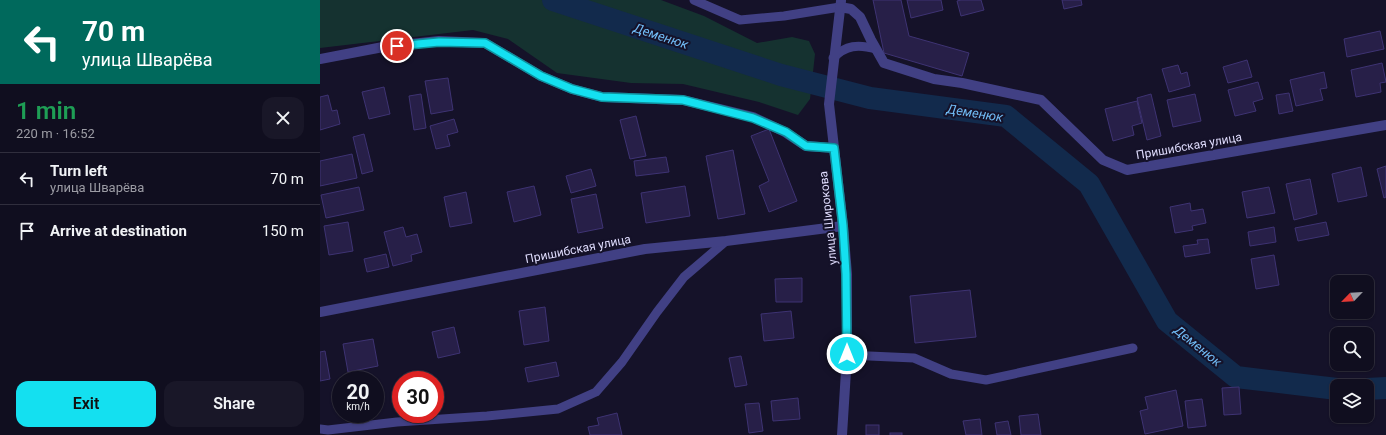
<!DOCTYPE html>
<html lang="en">
<head>
<meta charset="utf-8">
<style>
  :root { --surface:#100e1f; --page:#191728; --text:#f1f3f6; --muted:#9c9ca4; --line:#302e3d; --accent:#14e0f0 }
  body { margin:0; font-family:Roboto,sans-serif; background:var(--page); color:var(--text); height:100vh; display:flex; flex-direction:column; font-size:15px; white-space:nowrap }
  * { box-sizing:border-box; margin:0 }
  p { font-size:13px; color:var(--muted) }
  .icon { flex:none; width:22px; height:22px; fill:none; stroke:currentColor; stroke-width:2; stroke-linecap:round; stroke-linejoin:round }
  .map { position:relative; flex:1; overflow:hidden }
  .side { display:flex; flex-direction:column; background:var(--surface); width:320px }
  .side>* { flex:none }
  .banner { background:#00695c; color:#fff; overflow:hidden }
  .needle { width:26px; rotate:245deg }
  .fabs { position:absolute; left:1010px; top:275px; display:grid; gap:8px }
  .fabs a { display:grid; place-items:center; width:44px; height:44px; border-radius:8px; background:var(--surface); box-shadow:0 1px 3px #0004,0 0 0 1px var(--line); font-size:20px }
  .speed { position:absolute; left:12px; top:371px; display:flex; gap:8px; font-size:20px; font-weight:700; text-align:center }
  .speed>* { display:grid; place-content:center; width:52px; height:52px; border-radius:50%; background:var(--surface); box-shadow:0 1px 3px #0004,0 0 0 1px var(--line); line-height:1 }
  .speed small { font-size:10px; font-weight:400 }
  .speed .limit { border:6px solid #d22; background:#fff; color:#111 }
  .pin { position:absolute; display:grid; place-items:center; width:34px; height:34px; color:#fff; margin:-17px; border:2px solid #fff; border-radius:50%; box-shadow:0 1px 4px #0007 }
  .me { position:absolute; width:44px; margin:-22px; rotate:0deg; stroke-linejoin:round; filter:drop-shadow(0 0 3px #0008) }
  .turn { display:flex; align-items:center; gap:14px; height:84px; padding:0 16px; font-size:18px }
  .turn .icon { width:52px; height:52px; stroke-width:2.5 }
  .turn b { display:block; font-size:28px; line-height:34px }
  .round { display:grid; place-items:center; flex:none; width:42px; height:42px; border-radius:12px; background:var(--page) }
  .summary { display:flex; align-items:center; justify-content:space-between; height:68px; padding:0 16px }
  h1 { font-size:24px; font-weight:600; line-height:30px; color:#1e9e55 }
  .primary-button { display:flex; gap:8px; margin-top:auto; padding:8px 16px }
  .primary-button a { flex:1; height:46px; border-radius:12px; background:var(--accent); color:#111; font-size:16px; font-weight:600; line-height:46px; text-align:center }
  .primary-button a+a { background:var(--page); color:var(--text) }
  ul { padding:0; list-style:none }
  li { display:flex; align-items:center; gap:12px; height:52px; padding:0 16px; border-top:1px solid var(--line) }
  li div { flex:1 }
  li b { display:block; font-size:15px }
  li em { font-style:normal }
  main { display:flex; flex:1; min-height:0 }
  .map>svg:first-child { display:block }
  .green { fill:#153230 }
  .lines { fill:none; stroke-linecap:round; stroke-linejoin:round }
  .canal { stroke:#122a4c; stroke-width:22 }
  .building { fill:#271f48; stroke:#3e3373 }
  .service { stroke:#414084; stroke-width:9 }
  .minor { stroke:#414084; stroke-width:10 }
  .route-casing { stroke:#0d929c; stroke-width:10 }
  .route { stroke:#14e0f0; stroke-width:7 }
  .labels { text-anchor:middle; dominant-baseline:central; stroke-width:4; stroke-linejoin:round; paint-order:stroke }
  .street-label { font-size:12px; fill:#dfdcfd; stroke:#151229 }
  .water-label { font-size:13px; font-style:italic; fill:#71bcf6; stroke:#151229 }
</style>
</head>
<body>
<main>
<section class="side">
<div class="banner">
<div class="turn"><svg class="icon" aria-label="left" viewBox="0 0 24 24"><path d="M17 20v-9H6M10 6l-5 5 5 5"/></svg><div><b>70 m</b>улица Шварёва</div></div>
</div>
<div class="summary"><div><h1>1 min</h1><p>220 m · 16:52</p></div><a class="round"><svg class="icon" aria-label="close" viewBox="0 0 24 24"><path d="M6 6l12 12M18 6L6 18"/></svg></a></div>
<ul>
<li><svg class="icon" aria-label="left" viewBox="0 0 24 24"><path d="M17 20v-9H6M10 6l-5 5 5 5"/></svg><div><b>Turn left</b><p>улица Шварёва</p></div><em>70 m</em></li>
<li><svg class="icon" aria-label="arrive" viewBox="0 0 24 24"><path d="M6 21V4h12l-3 4 3 4H6"/></svg><div><b>Arrive at destination</b></div><em>150 m</em></li>
</ul>
<div class="primary-button"><a>Exit</a><a>Share</a></div>
</section>
<div class="map">
<svg width="1066" height="435" viewBox="0 0 1066 435">
  <rect width="100%" height="100%" fill="#151229"/>
  <path class="green" d="M0,0H341L384,16L437,43L472,37L489,41L495,54L490,99L478,115L439,102L363,84L311,83L237,73L188,39L153,30L0,48Z"/>
  <g class="lines">
    <g class="canal">
      <path d="M233,0L461,75L550,98L686,116L769,184L847,321L916,377L1017,389"/>
      <path d="M1047,389L1066,388"/>
    </g>
  </g>
  <g class="building">
    <path d="M553,0H581L589,36L649,53L642,76L564,53Z"/>
    <path d="M587,0H621L623,10L591,18Z"/>
    <path d="M641,0H661L664,10L641,16L637,1Z"/>
    <path d="M742,0H761L762,5L744,9Z"/>
    <path d="M1060,31L1064,49L1027,57L1024,39Z"/>
    <path d="M927,60L932,77L908,83L903,67Z"/>
    <path d="M1062,63L1066,82L1060,83L1061,92L1036,97L1031,70Z"/>
    <path d="M858,65L861,74L867,72L870,86L849,92L842,69Z"/>
    <path d="M1004,72L1007,88L1000,89L1003,100L976,106L970,80Z"/>
    <path d="M128,78L133,110L111,114L105,81Z"/>
    <path d="M938,82L943,99L933,102L936,111L915,116L908,90Z"/>
    <path d="M64,87L70,114L49,119L42,92Z"/>
    <path d="M969,93L973,111L959,114L956,95Z"/>
    <path d="M101,94L106,128L94,130L89,96Z"/>
    <path d="M831,94L841,136L827,140L817,98Z"/>
    <path d="M875,94L881,121L853,127L847,100Z"/>
    <path d="M8,95L12,111L17,110L20,124L0,130V97Z"/>
    <path d="M817,101L822,123L812,126L814,135L793,141L785,109Z"/>
    <path d="M316,116L326,156L310,159L300,120Z"/>
    <path d="M134,119L138,132L127,135L130,146L116,149L110,126Z"/>
    <path d="M449,129L477,201L449,212L439,186L449,181L431,136Z"/>
    <path d="M44,134L53,171L42,174L33,137Z"/>
    <path d="M413,150L425,214L398,219L386,156Z"/>
    <path d="M32,154L37,178L0,186V161Z"/>
    <path d="M346,157L349,172L316,176L314,161Z"/>
    <path d="M1066,166V197L1064,198L1057,169Z"/>
    <path d="M1041,167L1047,196L1018,202L1012,174Z"/>
    <path d="M271,169L276,186L251,193L246,176Z"/>
    <path d="M990,179L997,214L974,220L966,184Z"/>
    <path d="M214,186L221,215L194,222L187,192Z"/>
    <path d="M365,186L370,216L326,223L321,193Z"/>
    <path d="M39,187L44,210L6,218L1,195Z"/>
    <path d="M949,187L955,213L927,218L922,192Z"/>
    <path d="M146,192L152,223L130,227L124,197Z"/>
    <path d="M276,194L283,228L258,233L251,199Z"/>
    <path d="M870,203L871,211L883,209L886,223L872,226L873,230L855,233L850,207Z"/>
    <path d="M28,222L33,251L9,255L4,226Z"/>
    <path d="M1006,222L1009,235L978,241L975,228Z"/>
    <path d="M83,227L86,237L97,234L102,252L91,255L92,261L73,266L64,232Z"/>
    <path d="M954,227L956,242L930,246L928,232Z"/>
    <path d="M888,239L890,253L865,257L863,246L878,244L877,240Z"/>
    <path d="M66,254L69,267L47,272L44,259Z"/>
    <path d="M954,255L959,285L936,289L931,259Z"/>
    <path d="M482,278V302H456L455,279Z"/>
    <path d="M650,290L656,337L595,343L590,296Z"/>
    <path d="M225,307L229,341L204,345L199,311Z"/>
    <path d="M471,311L474,338L444,341L441,314Z"/>
    <path d="M134,327L140,353L118,358L112,332Z"/>
    <path d="M53,339L58,366L28,372L23,344Z"/>
    <path d="M5,351L10,379L0,381V352Z"/>
    <path d="M421,356L427,385L415,387L409,358Z"/>
    <path d="M236,362L239,376L208,382L205,368Z"/>
    <path d="M55,383H57L59,400L55,401Z"/>
    <path d="M919,387L921,414L904,415L902,388Z"/>
    <path d="M856,390L863,426L825,434L820,411L828,409L825,397Z"/>
    <path d="M478,398L480,419L453,421L451,401Z"/>
    <path d="M882,399L886,426L868,428L865,401Z"/>
    <path d="M439,403L443,431L429,433L425,404Z"/>
    <path d="M297,413L302,435H270L268,427L279,425L277,418Z"/>
    <path d="M718,414L721,435H701L699,416Z"/>
    <path d="M660,419L662,435H646L643,421Z"/>
    <path d="M688,421L691,435H677L675,423Z"/>
    <rect x="546" y="425" width="13" height="10"/>
    <rect x="570" y="433" width="12" height="2"/>
  </g>
  <g class="lines">
    <g class="service">
      <path d="M374,0L420,20L464,16L520,7"/>
      <path d="M513,58C526,45 538,44 556,49"/>
      <path d="M527,355L594,358L631,374L666,380L813,348"/>
      <path d="M0,429L8,430L77,422L167,416L238,409L276,392L302,362L337,312L364,277L406,241"/>
    </g>
    <g class="minor">
      <path d="M521,1L509,104L523,226L527,274V355L522,435"/>
      <path d="M520,7L531,9L540,17L551,40L564,63L614,79L642,83L721,100L783,160L807,170L1066,125"/>
      <path d="M0,59L63,47L119,41L165,43L221,76L252,89L282,97L363,100L433,117L465,132L486,146L514,148"/>
      <path d="M0,312L325,249L406,241L523,226"/>
    </g>
  </g>
  <g class="lines">
    <g class="route-casing">
      <path id="route" d="M77,46L119,42L165,43L221,76L252,89L282,97L363,100L433,118L466,132L486,146L514,148L523,226L526,274L527,354"/>
    </g>
    <use href="#route" class="route"/>
  </g>
  <g class="labels">
    <g class="street-label">
      <text transform="translate(869 146) rotate(-10)">Пришибская улица</text>
      <text transform="translate(508 218) rotate(-96)">улица Широкова</text>
      <text transform="translate(258 249) rotate(-11)">Пришибская улица</text>
    </g>
    <g class="water-label">
      <text transform="translate(341 36) rotate(18)">Деменюк</text>
      <text transform="translate(655 113) rotate(9)">Деменюк</text>
      <text transform="translate(878 346) rotate(39)">Деменюк</text>
    </g>
  </g>
</svg>
<div class="fabs">
<a><svg class="needle" viewBox="-14 -14 28 28"><path d="M0-13l5 13h-10z" fill="#e53935"/><path d="M0 13l5-13h-10z" fill="#9c9ca4"/></svg></a>
<a><svg class="icon" aria-label="search" viewBox="0 0 24 24"><circle cx="10" cy="10" r="6"/><path d="M15 15l6 6"/></svg></a>
<a><svg class="icon" aria-label="layers" viewBox="0 0 24 24"><path d="M12 4l9 5-9 5-9-5zM3 14l9 5 9-5"/></svg></a>
</div>
<div class="speed"><div>20<small>km/h</small></div><div class="limit">30</div></div>
<div class="pin" style="left:77px;top:46px;background:#d93025"><svg class="icon" aria-label="arrive" viewBox="0 0 24 24"><path d="M6 21V4h12l-3 4 3 4H6"/></svg></div>
<svg class="me" style="left:527px;top:354px" viewBox="-20 -20 40 40"><circle r="17" fill="#14e0f0" stroke="#fff" stroke-width="3"/><path d="M0-11L8 9 0 5-8 9z" fill="#fff"/></svg>
</div>
</main>
</body>
</html>
